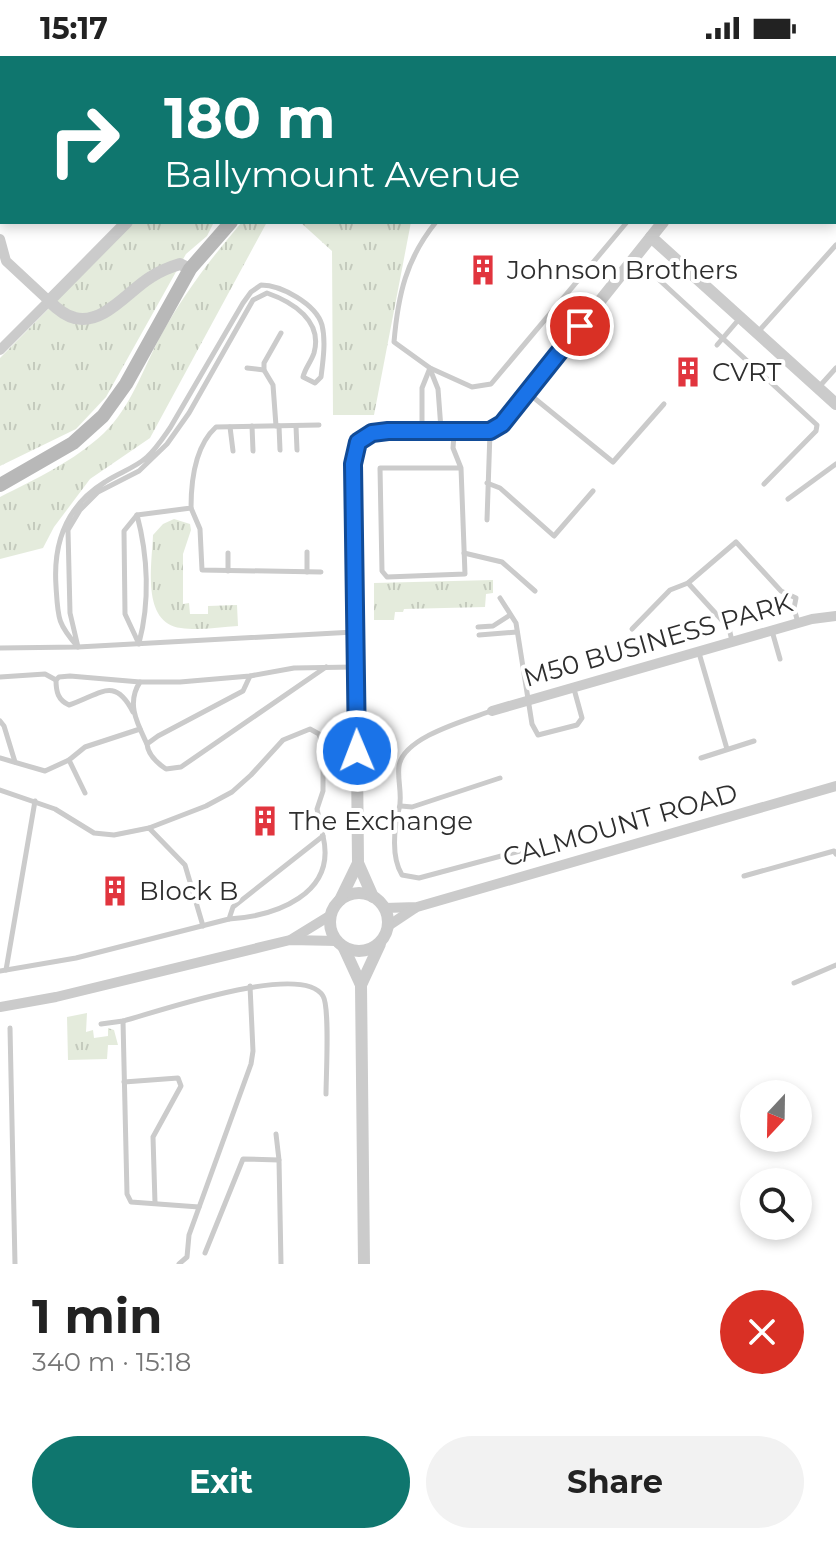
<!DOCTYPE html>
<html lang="en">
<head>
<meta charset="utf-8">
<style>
  :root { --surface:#fff; --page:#f2f2f2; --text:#222; --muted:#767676; --accent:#0f766e }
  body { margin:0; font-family:Montserrat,sans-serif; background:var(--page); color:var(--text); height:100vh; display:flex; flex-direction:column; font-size:30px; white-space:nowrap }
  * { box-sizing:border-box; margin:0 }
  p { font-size:26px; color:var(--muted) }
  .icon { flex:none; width:44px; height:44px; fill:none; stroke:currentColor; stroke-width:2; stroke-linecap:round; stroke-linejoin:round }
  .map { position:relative; height:1208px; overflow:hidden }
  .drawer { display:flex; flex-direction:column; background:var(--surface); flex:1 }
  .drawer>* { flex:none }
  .banner { position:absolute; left:0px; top:0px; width:836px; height:168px; box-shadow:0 4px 12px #0003; background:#0f766e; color:#fff; overflow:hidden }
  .needle { width:52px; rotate:202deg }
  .buttons { position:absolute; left:740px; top:1024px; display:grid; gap:16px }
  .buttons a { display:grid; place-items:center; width:72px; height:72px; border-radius:50%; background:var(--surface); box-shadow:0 4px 12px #0003; font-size:40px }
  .pin { position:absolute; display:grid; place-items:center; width:68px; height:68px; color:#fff; margin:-34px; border:4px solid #fff; border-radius:50%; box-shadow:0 2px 8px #0007 }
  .me { position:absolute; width:88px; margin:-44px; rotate:359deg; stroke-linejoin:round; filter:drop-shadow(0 0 6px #0008) }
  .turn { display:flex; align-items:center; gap:28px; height:168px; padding:0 32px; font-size:36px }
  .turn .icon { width:104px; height:104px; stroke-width:2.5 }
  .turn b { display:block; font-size:56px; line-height:68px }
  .round { display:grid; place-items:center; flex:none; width:84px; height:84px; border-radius:42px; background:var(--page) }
  .overview { display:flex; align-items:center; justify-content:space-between; height:136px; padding:0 32px }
  h1 { font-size:48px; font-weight:700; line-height:60px }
  .action { display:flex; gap:16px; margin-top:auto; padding:16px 32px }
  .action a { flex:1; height:92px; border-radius:48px; background:var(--accent); color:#fff; font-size:32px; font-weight:700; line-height:92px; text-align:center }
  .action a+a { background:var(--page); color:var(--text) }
  .status { display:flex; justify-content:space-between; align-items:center; height:56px; padding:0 40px; background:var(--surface); direction:ltr }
  .status svg { height:22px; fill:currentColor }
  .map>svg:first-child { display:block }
  .grass { fill:url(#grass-tufts) }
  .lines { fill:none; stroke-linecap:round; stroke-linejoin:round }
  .service { stroke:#cbcbcb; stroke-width:5 }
  .minor { stroke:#cbcbcb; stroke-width:10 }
  .tertiary { stroke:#cbcbcb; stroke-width:12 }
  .secondary { stroke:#b8b8b8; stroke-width:14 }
  .route-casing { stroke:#114b97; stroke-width:20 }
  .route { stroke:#1a73e8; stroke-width:14 }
  .labels { text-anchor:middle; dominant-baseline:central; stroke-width:8; stroke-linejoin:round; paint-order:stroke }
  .poi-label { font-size:26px; fill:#2e2e2e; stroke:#fff; text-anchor:start }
  .street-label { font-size:26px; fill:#2e2e2e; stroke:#fff }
</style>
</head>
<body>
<div class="status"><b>15:17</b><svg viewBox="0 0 49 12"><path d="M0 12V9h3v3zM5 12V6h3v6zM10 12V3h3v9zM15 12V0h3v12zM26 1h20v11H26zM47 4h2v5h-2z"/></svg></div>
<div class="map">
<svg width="836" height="1208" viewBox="0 0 836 1208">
  <defs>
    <pattern id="grass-tufts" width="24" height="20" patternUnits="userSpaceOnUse" patternTransform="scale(2)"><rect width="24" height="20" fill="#e4ebdc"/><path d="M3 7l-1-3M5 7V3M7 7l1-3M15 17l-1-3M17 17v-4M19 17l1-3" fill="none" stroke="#c4cabd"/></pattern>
  </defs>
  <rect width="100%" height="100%" fill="#fff"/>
  <g class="grass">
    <path d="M134,166H214L207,180L186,198L106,341L76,373L0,410V302Z"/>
    <path d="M242,166H267L150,382L90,423L54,471L43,492L0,503V441C36,423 74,405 104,377C131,351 143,313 160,281C183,239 211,202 242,166Z"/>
    <path d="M300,166H411L374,359H333L332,195Z"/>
    <path d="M174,463L190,468L191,474L183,498V548L189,547L190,558H208V550L237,549L238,570C220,571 199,575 181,572C141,567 152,508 153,479L163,468Z"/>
    <path d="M493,524V537L486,538L485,551L404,553L403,556H395L394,564H374V527Z"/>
    <path d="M87,957L86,976L93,974L94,982L108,980V972L114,974L118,989H108L107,1003L68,1004L67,961Z"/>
  </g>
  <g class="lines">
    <g class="service">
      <path d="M660,0L663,2"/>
      <path d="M759,0L763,2"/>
      <path d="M567,2L569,0"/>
      <path d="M0,49L2,47"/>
      <path d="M0,73L2,75"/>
      <path d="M834,73L836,74"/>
      <path d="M436,166C406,203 398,239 394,286L430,312L472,331L491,328L627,166"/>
      <path d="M656,221L817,369L816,375L764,428"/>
      <path d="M261,229C281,229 316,248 322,269C326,285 323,305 321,321L315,327L303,321C305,312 311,306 314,297C323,265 293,246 267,237L253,244L189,357L167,388L139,415L98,436L80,454L68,474L70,557L78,591C57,567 58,562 56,530C53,486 66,450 105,426C118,417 135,412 147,401C156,393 163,382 170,372L243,247L251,236Z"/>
      <path d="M758,276L836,189"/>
      <path d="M717,289L740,262"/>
      <path d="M247,312L264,314"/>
      <path d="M430,313L438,333L441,373"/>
      <path d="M818,332L836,312"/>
      <path d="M528,337L613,406L664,348"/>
      <path d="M252,370L253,395"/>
      <path d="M276,370L273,329L264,314V307L281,277"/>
      <path d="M279,370L280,394"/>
      <path d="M296,370L297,394"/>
      <path d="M230,371L233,395"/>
      <path d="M422,374V332L430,312"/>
      <path d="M454,378L453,392L461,412L465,518L387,521L382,515L380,412H461"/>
      <path d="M487,427L500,432L554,480L593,435"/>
      <path d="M788,443L836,408"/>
      <path d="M191,452L200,473L202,514L321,516"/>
      <path d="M137,459C148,500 150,546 139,587"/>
      <path d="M487,464L490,376"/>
      <path d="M307,496V516"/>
      <path d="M228,497V515"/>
      <path d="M464,497L502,506L535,535"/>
      <path d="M688,527L736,486L781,535L796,542L794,552L798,567"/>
      <path d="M500,542L516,567L532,668L538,679L577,669L582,662L574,633"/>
      <path d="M478,571L493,570L510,559"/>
      <path d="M632,573L670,534L688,527L729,572L732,585"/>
      <path d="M772,575L780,603"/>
      <path d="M479,579L517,576"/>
      <path d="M139,588L125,558L124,475L137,459L191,452C191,425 195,390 216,371L319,369"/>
      <path d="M0,592L78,591L354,576"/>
      <path d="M699,597L727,693"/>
      <path d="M250,620L243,635L158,680L147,688C148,699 157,707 166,713L181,711L326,611"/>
      <path d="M0,621L45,618L56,624"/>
      <path d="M491,655C467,664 403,681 399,710C397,724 403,740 399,753C394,773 391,801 402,819L419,822L520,795"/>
      <path d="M133,656C114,619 100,639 69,649C58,644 56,636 56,624L59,621L70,620L140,626"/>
      <path d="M0,665L4,670L15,706"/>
      <path d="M147,688C137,667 126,647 140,626H180L250,620L294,612L354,611"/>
      <path d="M0,702L45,715L69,704"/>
      <path d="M701,702L754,685"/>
      <path d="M0,734L55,753L94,777L114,779L149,772L185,809L203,870"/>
      <path d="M85,737L69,704L85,691L140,673"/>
      <path d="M401,750L412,751L500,722"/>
      <path d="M744,820L834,795L836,798"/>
      <path d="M229,863C276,860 337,838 323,780"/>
      <path d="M6,914L35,745"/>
      <path d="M0,915L76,902L229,863L233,851L323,780L317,753L323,735V690L319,678L310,673L283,684L251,719L232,736L206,750L149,772"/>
      <path d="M794,927L836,909"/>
      <path d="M123,965L127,1138L131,1146L199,1151"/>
      <path d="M101,968L123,965C157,956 302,905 323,940C330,951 326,1021 326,1038"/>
      <path d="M10,972L15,1208"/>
      <path d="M124,1026L178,1022L181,1030L153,1081L155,1147"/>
      <path d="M276,1078L279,1104L281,1208"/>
      <path d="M205,1197L243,1103L279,1104"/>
      <path d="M179,1208L187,1201L189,1179L251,1008L253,995L250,930"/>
    </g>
    <g class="minor">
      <path d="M112,2L113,0"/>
      <path d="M0,133L2,131"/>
      <path d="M0,183L6,205L49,245L0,294"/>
      <path d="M492,655L812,563L836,560"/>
      <path d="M385,852L417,851L836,730"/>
      <path d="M388,870L415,852"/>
      <path d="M292,883L331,859"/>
      <path d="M0,951L56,941L290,884L337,885"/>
    </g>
    <g class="tertiary">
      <path d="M257,2L259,0"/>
      <path d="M785,2L786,0"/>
      <path d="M127,166L49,245C56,252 65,260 75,262C104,269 129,234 151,221C160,215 170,211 180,208L190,213"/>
      <path d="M651,181L836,348"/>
      <circle cx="359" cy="866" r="29"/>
      <path d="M373,841L358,807L354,393L358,386L372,377L490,375L502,368L663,166"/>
      <path d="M340,844L358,807"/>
      <path d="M344,892L361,929L364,1208"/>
      <path d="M361,929L380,888"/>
    </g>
    <g class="secondary">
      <path d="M501,2L503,0"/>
      <path d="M0,429L73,387L103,360L126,328L190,213L231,166"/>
    </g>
  </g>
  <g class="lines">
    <g class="route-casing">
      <path id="route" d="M357,695L353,408L358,386L372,377L388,375H490L502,368L580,270"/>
    </g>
    <use href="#route" class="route"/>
  </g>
  <defs>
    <g id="building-bare" transform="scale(2.4)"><path d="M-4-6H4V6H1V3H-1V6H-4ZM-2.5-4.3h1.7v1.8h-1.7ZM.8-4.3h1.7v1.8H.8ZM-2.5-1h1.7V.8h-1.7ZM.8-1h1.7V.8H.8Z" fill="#e1353e" stroke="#fff" stroke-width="2.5" paint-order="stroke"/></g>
  </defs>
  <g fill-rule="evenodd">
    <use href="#building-bare" x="483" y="214"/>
    <use href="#building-bare" x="688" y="316"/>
    <use href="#building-bare" x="265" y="765"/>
    <use href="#building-bare" x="115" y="835"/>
  </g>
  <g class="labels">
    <g class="poi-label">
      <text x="507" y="214">Johnson Brothers</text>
      <text x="712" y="316">CVRT</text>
      <text x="289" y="765">The Exchange</text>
      <text x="139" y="835">Block B</text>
    </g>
    <g class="street-label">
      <text transform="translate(658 584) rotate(-16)">M50 BUSINESS PARK</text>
      <text transform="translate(620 769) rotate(-16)">CALMOUNT ROAD</text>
    </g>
  </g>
</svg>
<div class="buttons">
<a><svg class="needle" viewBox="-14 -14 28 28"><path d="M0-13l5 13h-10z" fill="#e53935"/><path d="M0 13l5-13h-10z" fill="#767676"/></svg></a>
<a><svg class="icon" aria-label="search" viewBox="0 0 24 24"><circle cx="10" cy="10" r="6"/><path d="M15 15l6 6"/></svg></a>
</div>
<div class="pin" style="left:580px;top:270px;background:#d93025"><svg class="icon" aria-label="arrive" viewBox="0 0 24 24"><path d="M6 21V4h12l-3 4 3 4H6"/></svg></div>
<svg class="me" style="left:357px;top:695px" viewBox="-20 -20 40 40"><circle r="17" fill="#1a73e8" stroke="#fff" stroke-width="3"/><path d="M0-11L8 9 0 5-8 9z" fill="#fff"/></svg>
<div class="banner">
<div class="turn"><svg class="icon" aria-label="right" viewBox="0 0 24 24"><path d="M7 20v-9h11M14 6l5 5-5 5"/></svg><div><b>180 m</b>Ballymount Avenue</div></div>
</div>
</div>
<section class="drawer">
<div class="overview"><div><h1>1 min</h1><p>340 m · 15:18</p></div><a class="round" style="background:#d93025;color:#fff"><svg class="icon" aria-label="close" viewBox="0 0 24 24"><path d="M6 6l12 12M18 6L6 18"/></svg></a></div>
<div class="action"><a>Exit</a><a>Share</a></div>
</section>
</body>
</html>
